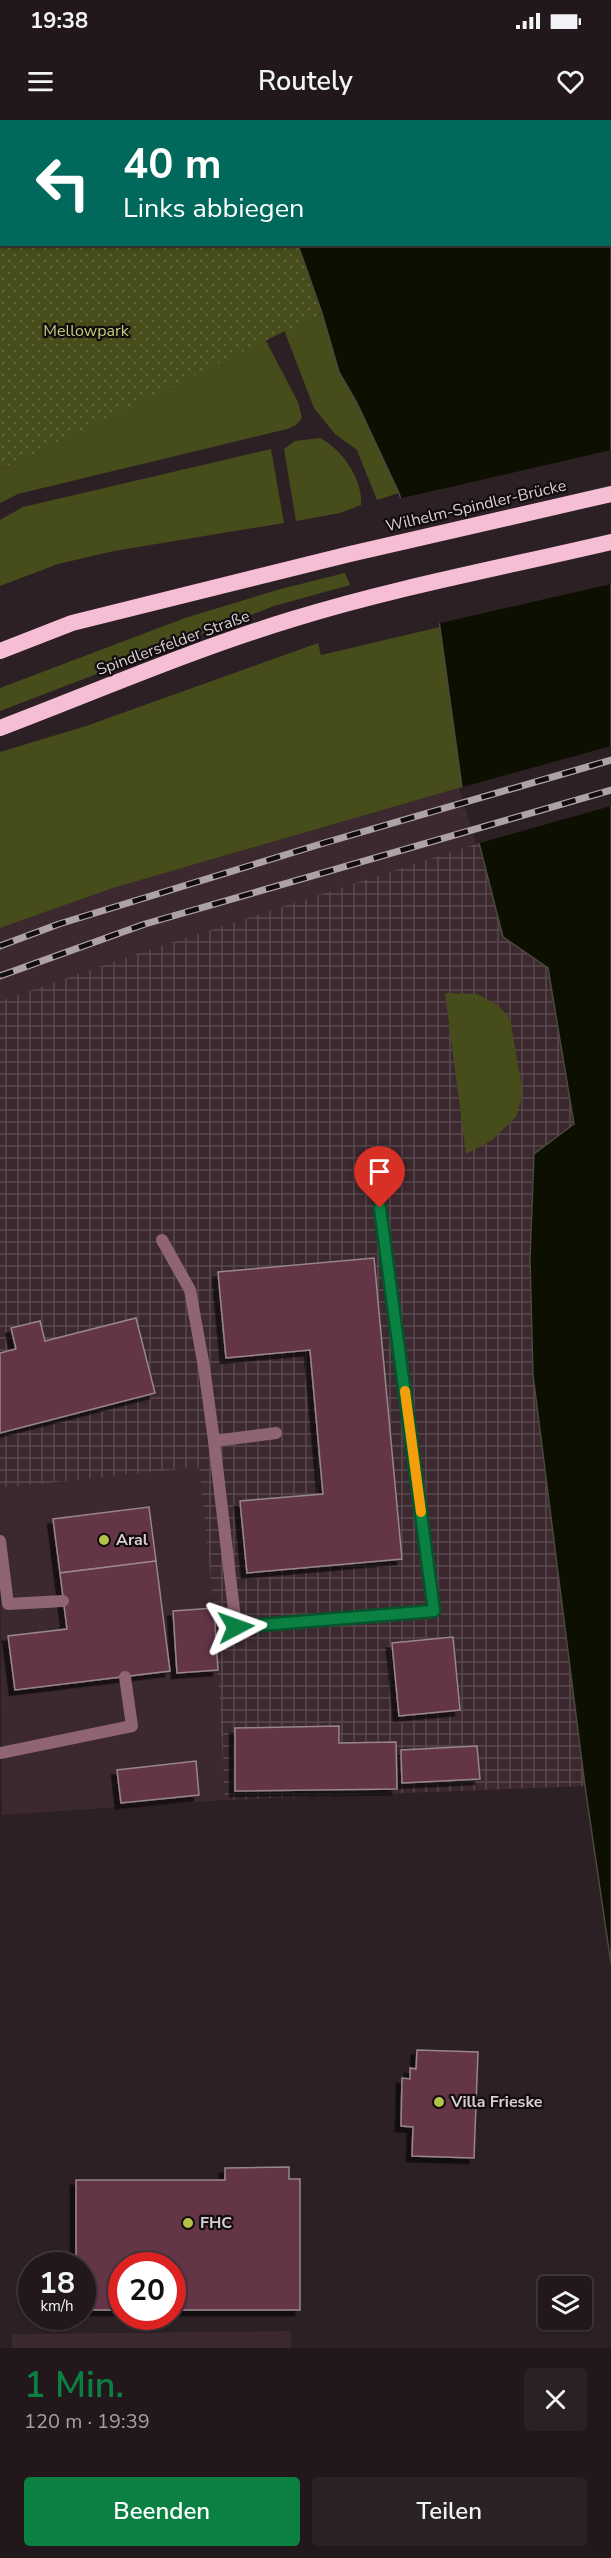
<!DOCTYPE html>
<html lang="de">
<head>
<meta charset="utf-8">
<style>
  :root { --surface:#22181c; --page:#2a2125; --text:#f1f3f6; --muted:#a2a0a3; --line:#3f373b; --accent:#0b8043 }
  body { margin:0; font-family:"Nunito Sans",sans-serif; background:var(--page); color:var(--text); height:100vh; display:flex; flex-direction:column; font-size:22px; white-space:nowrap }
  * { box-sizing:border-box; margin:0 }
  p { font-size:20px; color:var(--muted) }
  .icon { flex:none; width:33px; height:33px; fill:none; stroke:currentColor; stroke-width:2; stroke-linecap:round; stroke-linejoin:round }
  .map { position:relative; height:2228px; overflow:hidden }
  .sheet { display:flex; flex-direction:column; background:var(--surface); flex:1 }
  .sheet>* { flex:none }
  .guide { position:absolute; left:0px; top:0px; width:612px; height:126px; box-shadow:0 2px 4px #0004,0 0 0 2px var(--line); background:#00695c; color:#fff; overflow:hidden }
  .controls { position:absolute; left:538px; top:2156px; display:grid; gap:12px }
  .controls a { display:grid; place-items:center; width:54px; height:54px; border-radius:6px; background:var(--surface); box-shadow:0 2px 4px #0004,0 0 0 2px var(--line); font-size:30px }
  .speed { position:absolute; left:18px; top:2132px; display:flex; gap:12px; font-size:30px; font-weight:700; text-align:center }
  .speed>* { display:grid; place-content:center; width:78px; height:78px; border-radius:50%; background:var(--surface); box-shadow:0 2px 4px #0004,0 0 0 2px var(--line); line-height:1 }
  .speed small { font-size:15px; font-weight:400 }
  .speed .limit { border:9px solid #d22; background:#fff; color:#111 }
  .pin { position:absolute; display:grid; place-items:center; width:51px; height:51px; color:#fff; margin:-62px -26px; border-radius:50% 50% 50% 0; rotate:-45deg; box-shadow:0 0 6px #0007 }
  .pin .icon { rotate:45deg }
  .me { position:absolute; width:66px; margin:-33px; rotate:86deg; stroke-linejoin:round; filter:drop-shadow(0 0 4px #0008) }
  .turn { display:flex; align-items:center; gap:21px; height:126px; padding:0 24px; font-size:27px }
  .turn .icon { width:78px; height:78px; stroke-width:2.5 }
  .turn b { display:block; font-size:42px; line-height:51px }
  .round { display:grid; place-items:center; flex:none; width:63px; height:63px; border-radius:6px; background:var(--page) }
  .summary { display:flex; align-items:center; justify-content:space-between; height:102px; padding:0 24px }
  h1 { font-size:36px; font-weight:600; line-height:45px; color:var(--accent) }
  .cta { display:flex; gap:12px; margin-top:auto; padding:12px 24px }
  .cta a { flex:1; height:69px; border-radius:6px; background:var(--accent); color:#fff; font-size:24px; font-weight:600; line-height:69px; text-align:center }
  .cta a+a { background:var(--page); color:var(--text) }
  .status { display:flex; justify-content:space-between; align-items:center; height:42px; padding:0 30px; background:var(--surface); direction:ltr }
  .status svg { height:16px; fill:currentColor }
  header { display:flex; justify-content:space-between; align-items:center; height:78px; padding:0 24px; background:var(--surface); font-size:27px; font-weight:600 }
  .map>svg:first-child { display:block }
  .built { fill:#3c2930 }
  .industrial { fill:url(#industrial-grid) }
  .grass { fill:#464c1a }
  .park { fill:url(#park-dots) }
  .water { fill:#0d0f00; stroke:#4a483f; stroke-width:1.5 }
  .pier { fill:#2d2025 }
  .building { fill:#633447; stroke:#97868c; stroke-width:1.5; filter:url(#shadow) }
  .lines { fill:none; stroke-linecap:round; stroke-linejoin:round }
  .service { stroke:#8f6474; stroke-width:12 }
  .trunk { stroke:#f6bed4; stroke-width:16 }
  .rail-casing { stroke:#ada3a6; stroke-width:7 }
  .rail { stroke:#120c0e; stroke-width:4.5; stroke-dasharray:14; stroke-linecap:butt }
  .route-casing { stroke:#07532c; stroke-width:15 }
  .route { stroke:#0b8043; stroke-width:10 }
  .slow { stroke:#f59e0b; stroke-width:10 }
  .poi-dot { fill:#b4c24a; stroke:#120c0e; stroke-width:2 }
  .labels { text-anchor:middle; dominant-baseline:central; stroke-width:4.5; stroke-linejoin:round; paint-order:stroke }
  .park-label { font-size:16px; fill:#c2ce7f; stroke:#120c0e }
  .street-label { font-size:16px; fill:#d7ced1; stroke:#120c0e }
  .poi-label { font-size:16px; font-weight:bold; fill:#d7ced1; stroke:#120c0e; text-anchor:start }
</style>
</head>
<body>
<div class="status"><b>19:38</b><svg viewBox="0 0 49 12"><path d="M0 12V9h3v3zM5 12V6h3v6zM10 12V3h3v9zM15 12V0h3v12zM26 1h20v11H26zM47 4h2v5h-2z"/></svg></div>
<header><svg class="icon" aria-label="menu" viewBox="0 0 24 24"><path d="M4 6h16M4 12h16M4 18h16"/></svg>Routely<svg class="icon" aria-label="heart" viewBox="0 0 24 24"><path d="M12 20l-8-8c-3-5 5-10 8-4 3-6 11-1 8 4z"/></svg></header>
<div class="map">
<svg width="611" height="2228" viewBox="0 0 611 2228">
  <defs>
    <pattern id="industrial-grid" width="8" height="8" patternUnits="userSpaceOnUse" patternTransform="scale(1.5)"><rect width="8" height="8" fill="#3c2930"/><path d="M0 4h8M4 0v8" fill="none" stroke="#57474d"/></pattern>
    <pattern id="park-dots" width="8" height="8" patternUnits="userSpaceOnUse" patternTransform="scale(1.5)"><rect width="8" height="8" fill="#464c1a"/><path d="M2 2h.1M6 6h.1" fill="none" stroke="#60653a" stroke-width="1.8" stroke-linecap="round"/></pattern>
    <filter id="shadow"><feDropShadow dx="-5.5" dy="5.5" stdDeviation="0" flood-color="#0009"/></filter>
  </defs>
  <rect width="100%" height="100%" fill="#2d2025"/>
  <g class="built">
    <path d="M462,667L479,723L133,835L0,881V808L113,768Z"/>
    <path d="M199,1346L214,1488L225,1680L2,1695L0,1368Z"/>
    <path d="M291,2211V2228H12V2214Z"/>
  </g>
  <path class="industrial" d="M479,723L503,817L548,848L574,1004L534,1034L530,1139L533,1256L585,1666L225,1680L214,1488L199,1347L0,1368V881L133,835Z"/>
  <g class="grass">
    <path d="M322,193L339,252L357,283L399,373L377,380L357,330L335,314L314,288L284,210Z"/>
    <path d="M265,219L298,282L302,298L296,305L287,309L18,374L0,383V350Z"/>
    <path d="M320,318C342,329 363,360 361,385L340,393L296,401L284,329L295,321Z"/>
    <path d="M271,329L284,403L114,431L58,444L0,466V400L23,387Z"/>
    <path d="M345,453L350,465L274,486L0,591V568L185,498L277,470Z"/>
    <path d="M440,507L462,667L113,768L0,808V632L86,606L318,523L321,535Z"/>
    <path d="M445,873L477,874L499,886L510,899L523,974L516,997L492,1020L466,1034Z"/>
  </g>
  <path class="park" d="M0,0H243L2,2V124L298,125L322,193L0,350Z"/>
  <path class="water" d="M243,0H611V1844L585,1666L533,1255L530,1139L534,1034L574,1004L548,848L503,817L479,723L462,667L430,435L409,406L399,373L357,283L339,252L322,193L298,125L610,124V2Z"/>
  <g class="pier">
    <path d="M611,330V464L436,504L427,436L407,408L398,379Z"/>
    <path d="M611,626V686L476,724L459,668Z"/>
  </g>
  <g class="building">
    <path d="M374,1138L402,1439L247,1453L240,1381L323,1374L310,1230L226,1238L218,1152Z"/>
    <path d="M136,1198L155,1273L0,1313V1233L16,1229L11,1208L40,1201L45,1221Z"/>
    <path d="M149,1387L156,1441L60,1453L53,1399Z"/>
    <path d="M156,1441L170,1551L15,1570L8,1516L67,1509L60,1453Z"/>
    <path d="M214,1488L218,1550L177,1553L173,1491Z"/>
    <path d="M453,1517L460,1590L399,1596L392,1523Z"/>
    <path d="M339,1606V1623L396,1622L397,1669L235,1671V1608Z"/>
    <path d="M477,1626L480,1659L402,1663L401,1630Z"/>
    <path d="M196,1641L199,1675L121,1683L117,1650Z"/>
    <path d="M417,1930L478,1932L474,2038L412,2036L413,2007L401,2006L402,1958L410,1959V1948L416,1949Z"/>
    <path d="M289,2047V2059H300V2190H172V2145H122V2190H82V2145H76V2060H225V2048Z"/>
  </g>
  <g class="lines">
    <g class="service">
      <path d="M162,1120L190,1170L204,1247L214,1321L276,1313"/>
      <path d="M214,1321L236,1507L434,1492L380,1088"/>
      <path d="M0,1421L8,1484L63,1481"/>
      <path d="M0,1633L132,1606L125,1557"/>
    </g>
    <g class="trunk">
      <path d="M0,531L72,503L350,434L611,374"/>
      <path d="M0,608C97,571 194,529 293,499C397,467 505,447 611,422"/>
    </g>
    <g class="rail-casing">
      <g id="rail">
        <path d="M0,826L59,804L324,723L611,640"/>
        <path d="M0,856L145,804L611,670"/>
      </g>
    </g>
    <use href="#rail" class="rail"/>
  </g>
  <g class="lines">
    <g class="route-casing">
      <path id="route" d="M236,1507L434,1491L380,1088"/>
    </g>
    <use href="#route" class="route"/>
    <path class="slow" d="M405,1271L421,1392"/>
  </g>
  <g class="poi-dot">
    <circle cx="104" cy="1420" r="6"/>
    <circle cx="439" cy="1982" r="6"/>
    <circle cx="188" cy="2103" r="6"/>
  </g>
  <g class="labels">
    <g class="park-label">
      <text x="86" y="211">Mellowpark</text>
    </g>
    <g class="street-label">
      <text transform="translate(476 386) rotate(-13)">Wilhelm-Spindler-Brücke</text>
      <text transform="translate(173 523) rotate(-20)">Spindlersfelder Straße</text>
    </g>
    <g class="poi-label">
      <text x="116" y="1420">Aral</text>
      <text x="451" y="1982">Villa Frieske</text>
      <text x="200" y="2103">FHC</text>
    </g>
  </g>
</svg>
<div class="controls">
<a><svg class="icon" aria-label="layers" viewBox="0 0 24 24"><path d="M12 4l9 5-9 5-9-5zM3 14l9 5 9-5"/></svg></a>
</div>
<div class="speed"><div>18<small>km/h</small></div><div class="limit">20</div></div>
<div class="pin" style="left:380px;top:1088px;background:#d93025"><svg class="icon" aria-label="arrive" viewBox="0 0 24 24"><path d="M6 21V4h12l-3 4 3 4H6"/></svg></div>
<svg class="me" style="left:236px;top:1507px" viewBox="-20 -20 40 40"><path d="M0-17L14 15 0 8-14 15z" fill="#0b8043" stroke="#fff" stroke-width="4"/></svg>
<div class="guide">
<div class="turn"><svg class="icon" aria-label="left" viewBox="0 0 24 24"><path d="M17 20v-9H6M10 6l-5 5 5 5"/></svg><div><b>40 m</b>Links abbiegen</div></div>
</div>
</div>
<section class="sheet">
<div class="summary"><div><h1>1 Min.</h1><p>120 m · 19:39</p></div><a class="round"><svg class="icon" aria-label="close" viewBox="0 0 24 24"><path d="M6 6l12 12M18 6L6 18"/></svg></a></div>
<div class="cta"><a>Beenden</a><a>Teilen</a></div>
</section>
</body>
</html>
